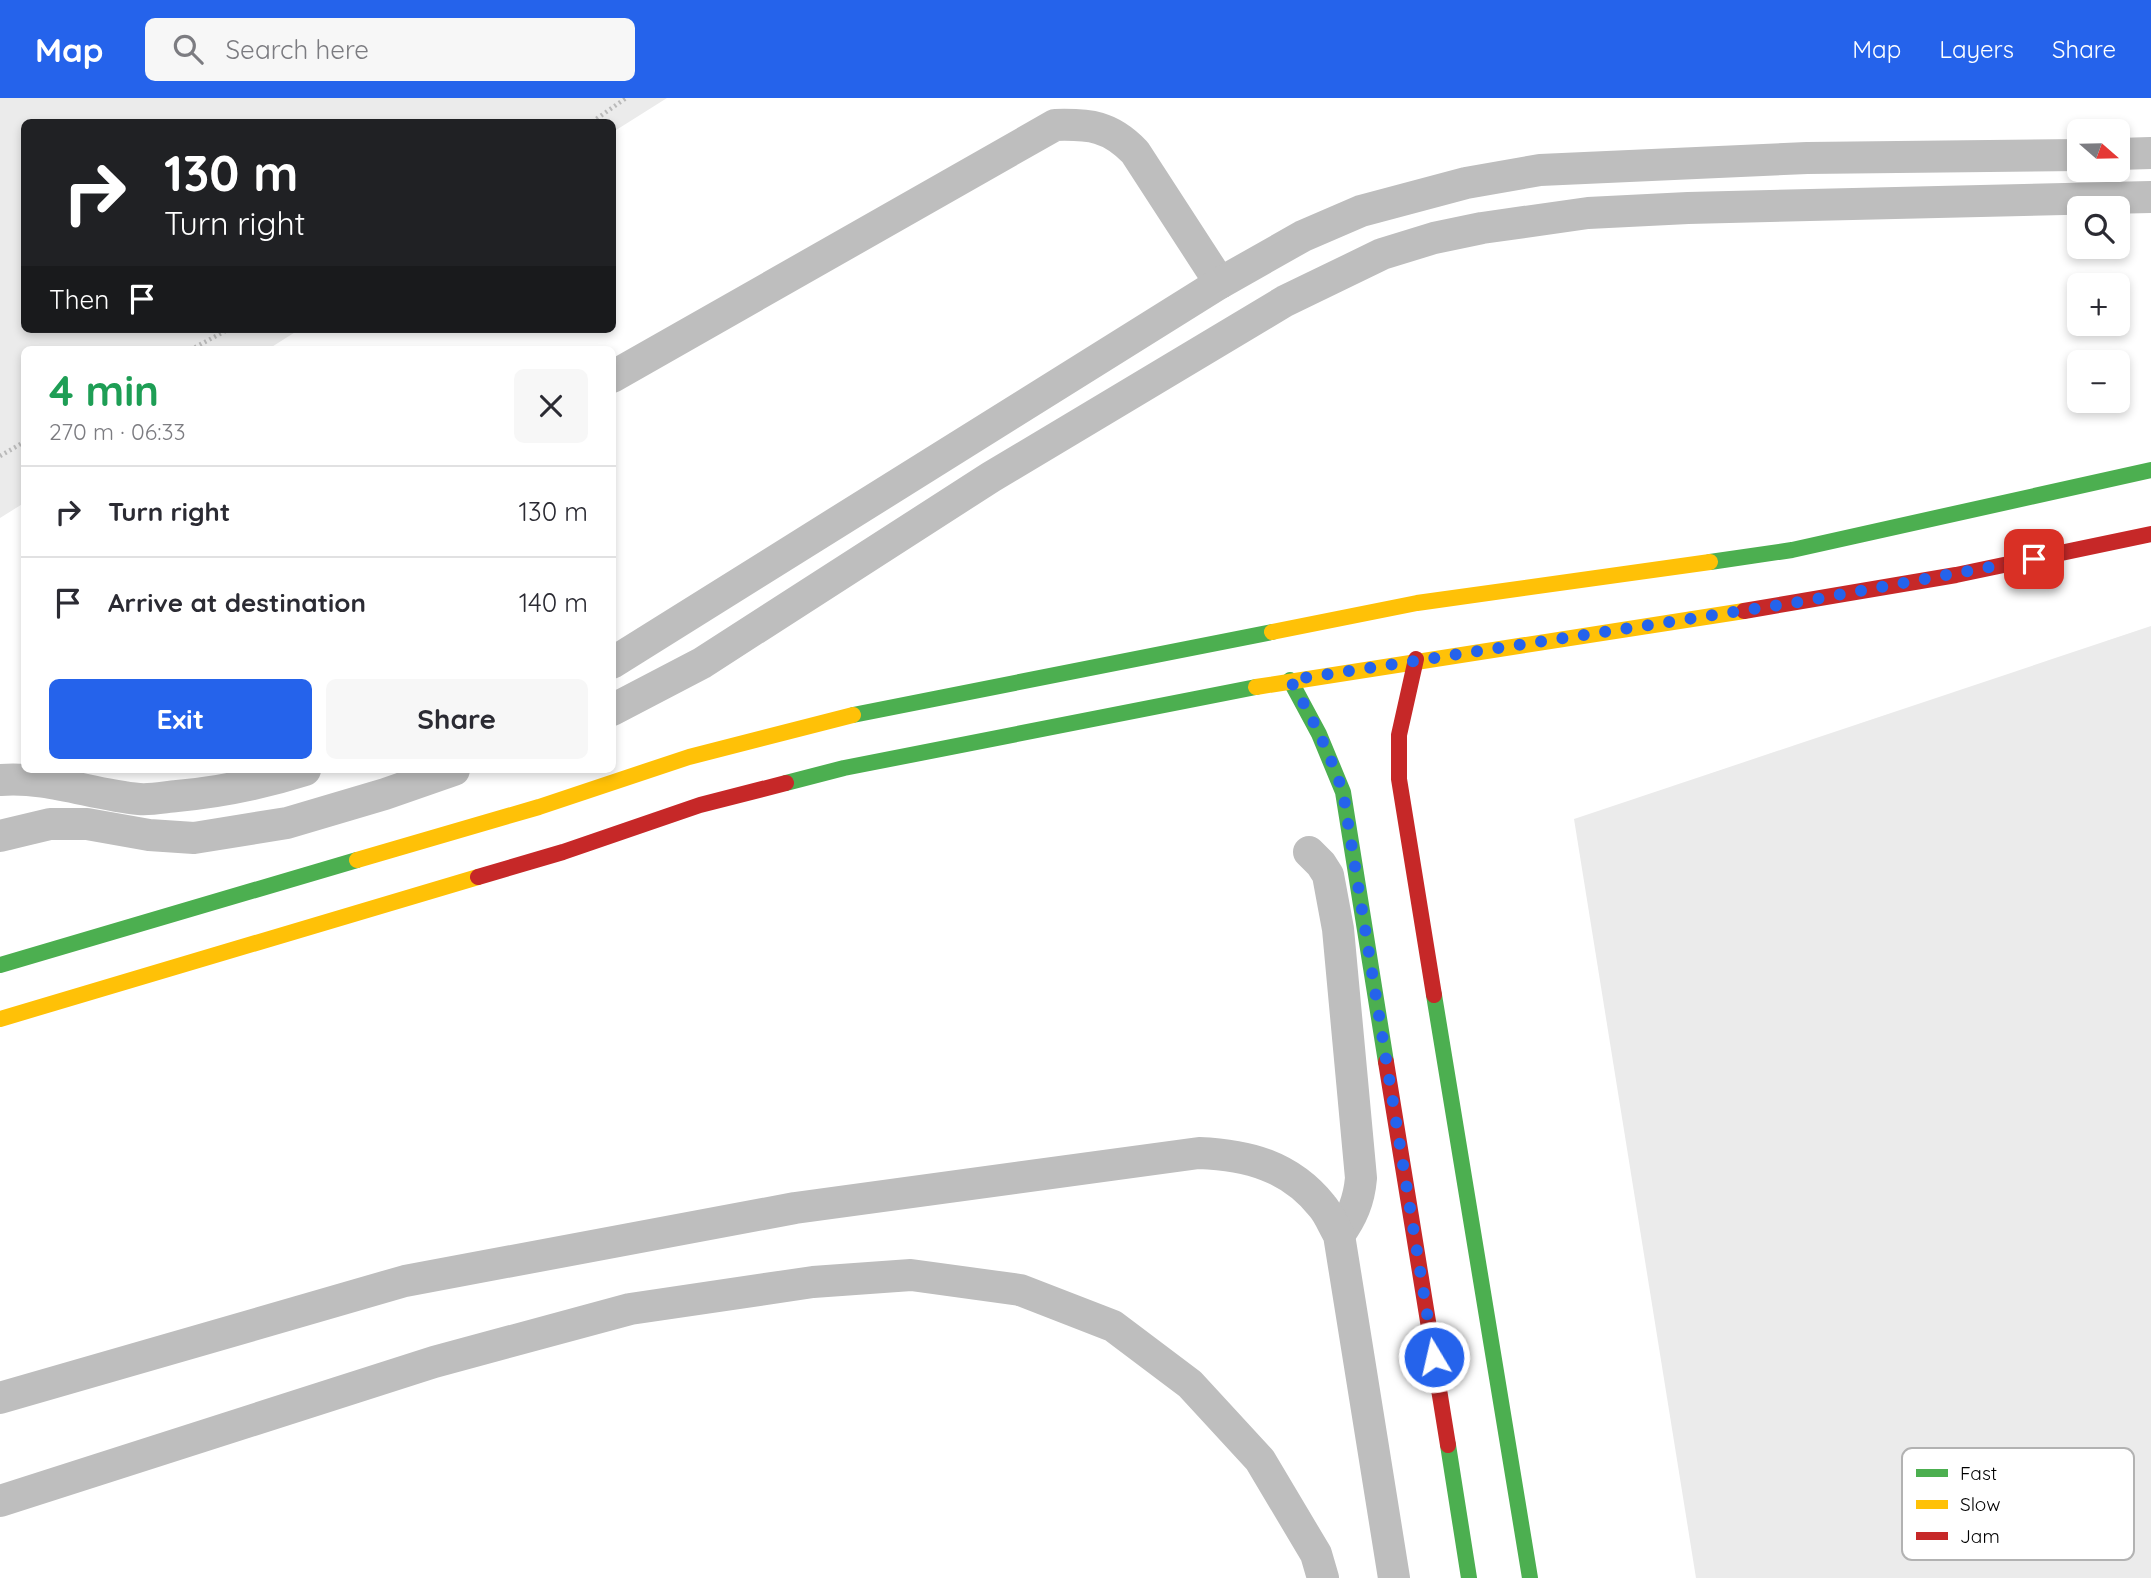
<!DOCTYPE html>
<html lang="en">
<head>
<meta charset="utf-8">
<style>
  :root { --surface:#fff; --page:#f7f7f7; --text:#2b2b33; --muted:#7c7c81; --line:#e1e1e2; --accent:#2563eb }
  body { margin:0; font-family:Quicksand,sans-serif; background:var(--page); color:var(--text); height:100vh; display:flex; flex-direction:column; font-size:26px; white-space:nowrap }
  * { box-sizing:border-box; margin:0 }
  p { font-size:23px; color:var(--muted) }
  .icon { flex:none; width:38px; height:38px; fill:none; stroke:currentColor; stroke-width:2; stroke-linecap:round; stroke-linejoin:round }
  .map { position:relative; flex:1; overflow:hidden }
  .panel { position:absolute; left:21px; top:248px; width:595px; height:427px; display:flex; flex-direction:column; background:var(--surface); border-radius:10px; box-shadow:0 4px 10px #0003 }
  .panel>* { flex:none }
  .banner { position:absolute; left:21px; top:21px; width:595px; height:214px; border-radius:10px; box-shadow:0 4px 10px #0003; background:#202124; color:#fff; overflow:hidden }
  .needle { width:46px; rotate:110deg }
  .controls { position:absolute; left:2067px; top:21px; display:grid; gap:14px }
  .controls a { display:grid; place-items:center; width:63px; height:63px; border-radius:10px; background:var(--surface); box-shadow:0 4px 10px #0003; font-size:35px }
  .pin { position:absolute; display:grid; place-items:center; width:60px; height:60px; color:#fff; margin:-30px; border-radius:14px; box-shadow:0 4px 10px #0006 }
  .me { position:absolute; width:77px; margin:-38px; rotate:351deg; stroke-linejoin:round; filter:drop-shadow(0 0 5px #0008) }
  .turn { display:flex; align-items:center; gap:24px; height:147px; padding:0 28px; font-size:32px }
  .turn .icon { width:91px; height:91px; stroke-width:2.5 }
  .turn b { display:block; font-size:49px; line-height:60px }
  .then { display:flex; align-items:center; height:66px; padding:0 28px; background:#0003; gap:14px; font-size:26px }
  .round { display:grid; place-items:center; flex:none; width:74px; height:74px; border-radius:10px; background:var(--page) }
  .headline { display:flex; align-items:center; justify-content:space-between; height:119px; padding:0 28px }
  h1 { font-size:42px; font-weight:700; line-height:52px; color:#1e9e55 }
  .primary-button { display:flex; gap:14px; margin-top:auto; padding:14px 28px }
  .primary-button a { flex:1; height:80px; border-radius:10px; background:var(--accent); color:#fff; font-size:28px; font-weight:700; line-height:80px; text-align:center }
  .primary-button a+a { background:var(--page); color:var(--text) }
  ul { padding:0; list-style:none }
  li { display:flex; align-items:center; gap:21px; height:91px; padding:0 28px; border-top:2px solid var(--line) }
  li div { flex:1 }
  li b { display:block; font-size:26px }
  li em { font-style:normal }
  header { display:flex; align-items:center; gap:42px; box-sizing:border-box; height:98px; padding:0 35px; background:var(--accent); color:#fff }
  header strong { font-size:33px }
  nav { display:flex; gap:38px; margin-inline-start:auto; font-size:24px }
  .search { width:490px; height:63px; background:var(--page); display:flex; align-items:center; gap:18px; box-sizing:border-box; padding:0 24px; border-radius:10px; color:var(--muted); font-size:26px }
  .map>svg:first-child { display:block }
  .green { fill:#ebebeb }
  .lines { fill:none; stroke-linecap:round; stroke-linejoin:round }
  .path { stroke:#b9b9b9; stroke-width:4.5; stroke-dasharray:2 3.5; stroke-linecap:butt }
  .street { stroke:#bebebe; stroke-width:32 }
  .fast { stroke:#4caf50; stroke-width:16 }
  .slow { stroke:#ffc107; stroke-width:16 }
  .jam { stroke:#c62828; stroke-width:16 }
  .route { stroke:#2563eb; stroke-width:12; stroke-dasharray:0 21.6 }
  .key { fill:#fff; stroke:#b2b2b2; stroke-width:2 }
  .key-label { font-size:19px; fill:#000 }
</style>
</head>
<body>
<header>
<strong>Map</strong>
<div class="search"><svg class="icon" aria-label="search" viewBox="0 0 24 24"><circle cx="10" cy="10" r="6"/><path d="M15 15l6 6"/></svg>Search here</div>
<nav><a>Map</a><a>Layers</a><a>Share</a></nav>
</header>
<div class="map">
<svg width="2151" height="1480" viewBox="0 0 2151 1480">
  <rect width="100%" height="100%" fill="#fff"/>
  <g class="green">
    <path d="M0,0H667L613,34L612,24H24V231H300L267,252H24V405L0,420Z"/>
    <path d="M2151,528V1480H1696L1574,721Z"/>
  </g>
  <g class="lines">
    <g class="path">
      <path d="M592,24L626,0"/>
      <path d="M190,252L229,231"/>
      <path d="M0,358L24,344"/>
    </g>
    <g class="street">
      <path d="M2118,56L2151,55"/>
      <path d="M612,279L1055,27C1090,26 1110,28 1135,54L1220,185"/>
      <path d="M612,565L1220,185L1303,138L1361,113L1466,85L1540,72L1807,60L2079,57"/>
      <path d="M612,612L702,565L991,379L1285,203L1382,156L1434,140L1482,130L1588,115L1688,110L2151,99"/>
      <path d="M0,682C47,678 93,697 139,701C152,702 165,699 177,698C220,694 264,685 305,672"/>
      <path d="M0,738L50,726H87L149,737L194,740L287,725L385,696L454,672"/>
      <path d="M1309,754L1321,766L1328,777L1338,831L1361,1080C1359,1103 1352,1119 1339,1137"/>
      <path d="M0,1300L405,1183L795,1110L1199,1055C1248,1057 1290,1068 1322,1108C1329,1116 1333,1127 1339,1137L1394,1480"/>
      <path d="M0,1403L434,1264L630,1211L813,1184L911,1177L1020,1192L1113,1228L1190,1286L1260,1362L1316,1456L1323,1480"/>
    </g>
    <g class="fast">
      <path d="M1710,464L1792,452L2151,372"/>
      <path d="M1290,582L1319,636L1343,694L1386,964"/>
      <path d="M853,617L1272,534"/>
      <path d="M786,685L844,670L1256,589"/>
      <path d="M0,867L357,762"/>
      <path d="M1434,897L1530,1480"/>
      <path d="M1448,1347L1469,1480"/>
    </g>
    <g class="slow">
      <path d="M1272,534L1417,505L1710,464"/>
      <path d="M1256,589L1744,513"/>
      <path d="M357,762L539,709L689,659L853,617"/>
      <path d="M0,921L478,779"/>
    </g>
    <g class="jam">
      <path d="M1744,513L1956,477L2151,436"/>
      <path d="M1416,561L1399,637V681L1434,897"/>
      <path d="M478,779L563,754L700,707L786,685"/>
      <path d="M1386,964L1448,1347"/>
    </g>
  </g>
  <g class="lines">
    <path class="route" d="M1434,1259L1343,694C1329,654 1312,618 1290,582L1799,504L2034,461"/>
  </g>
  <rect x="1902" y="1350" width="232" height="112" rx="10" class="key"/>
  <rect x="1916" y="1371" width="32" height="8" fill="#4caf50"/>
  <rect x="1916" y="1402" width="32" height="9" fill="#ffc107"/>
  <rect x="1916" y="1434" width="32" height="8" fill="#c62828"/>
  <g class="key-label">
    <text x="1960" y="1382">Fast</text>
    <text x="1960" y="1413">Slow</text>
    <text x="1960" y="1445">Jam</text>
  </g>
</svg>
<div class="controls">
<a><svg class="needle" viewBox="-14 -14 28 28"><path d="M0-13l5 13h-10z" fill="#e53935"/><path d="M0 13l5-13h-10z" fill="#7c7c81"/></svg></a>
<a><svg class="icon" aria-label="search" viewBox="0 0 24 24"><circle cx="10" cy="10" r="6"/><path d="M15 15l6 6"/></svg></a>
<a>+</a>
<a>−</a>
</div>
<div class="pin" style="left:2034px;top:461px;background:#d93025"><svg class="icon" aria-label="arrive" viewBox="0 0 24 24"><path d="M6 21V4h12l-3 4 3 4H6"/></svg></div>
<svg class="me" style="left:1434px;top:1259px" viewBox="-20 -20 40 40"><circle r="17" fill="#2563eb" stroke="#fff" stroke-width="3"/><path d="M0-11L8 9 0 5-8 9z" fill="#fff"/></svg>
<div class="banner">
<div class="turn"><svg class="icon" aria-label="right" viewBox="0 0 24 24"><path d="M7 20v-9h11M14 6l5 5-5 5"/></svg><div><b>130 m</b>Turn right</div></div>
<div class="then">Then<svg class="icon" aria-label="arrive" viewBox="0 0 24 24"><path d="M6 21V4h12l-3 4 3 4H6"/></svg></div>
</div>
<section class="panel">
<div class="headline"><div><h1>4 min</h1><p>270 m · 06:33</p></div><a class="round"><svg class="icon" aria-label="close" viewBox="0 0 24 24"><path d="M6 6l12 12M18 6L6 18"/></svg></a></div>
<ul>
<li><svg class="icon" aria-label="right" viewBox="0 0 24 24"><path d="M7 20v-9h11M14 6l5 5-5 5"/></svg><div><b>Turn right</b></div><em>130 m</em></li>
<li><svg class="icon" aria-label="arrive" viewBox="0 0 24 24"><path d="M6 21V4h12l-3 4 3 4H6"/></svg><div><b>Arrive at destination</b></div><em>140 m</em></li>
</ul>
<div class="primary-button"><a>Exit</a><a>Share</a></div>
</section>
</div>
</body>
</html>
